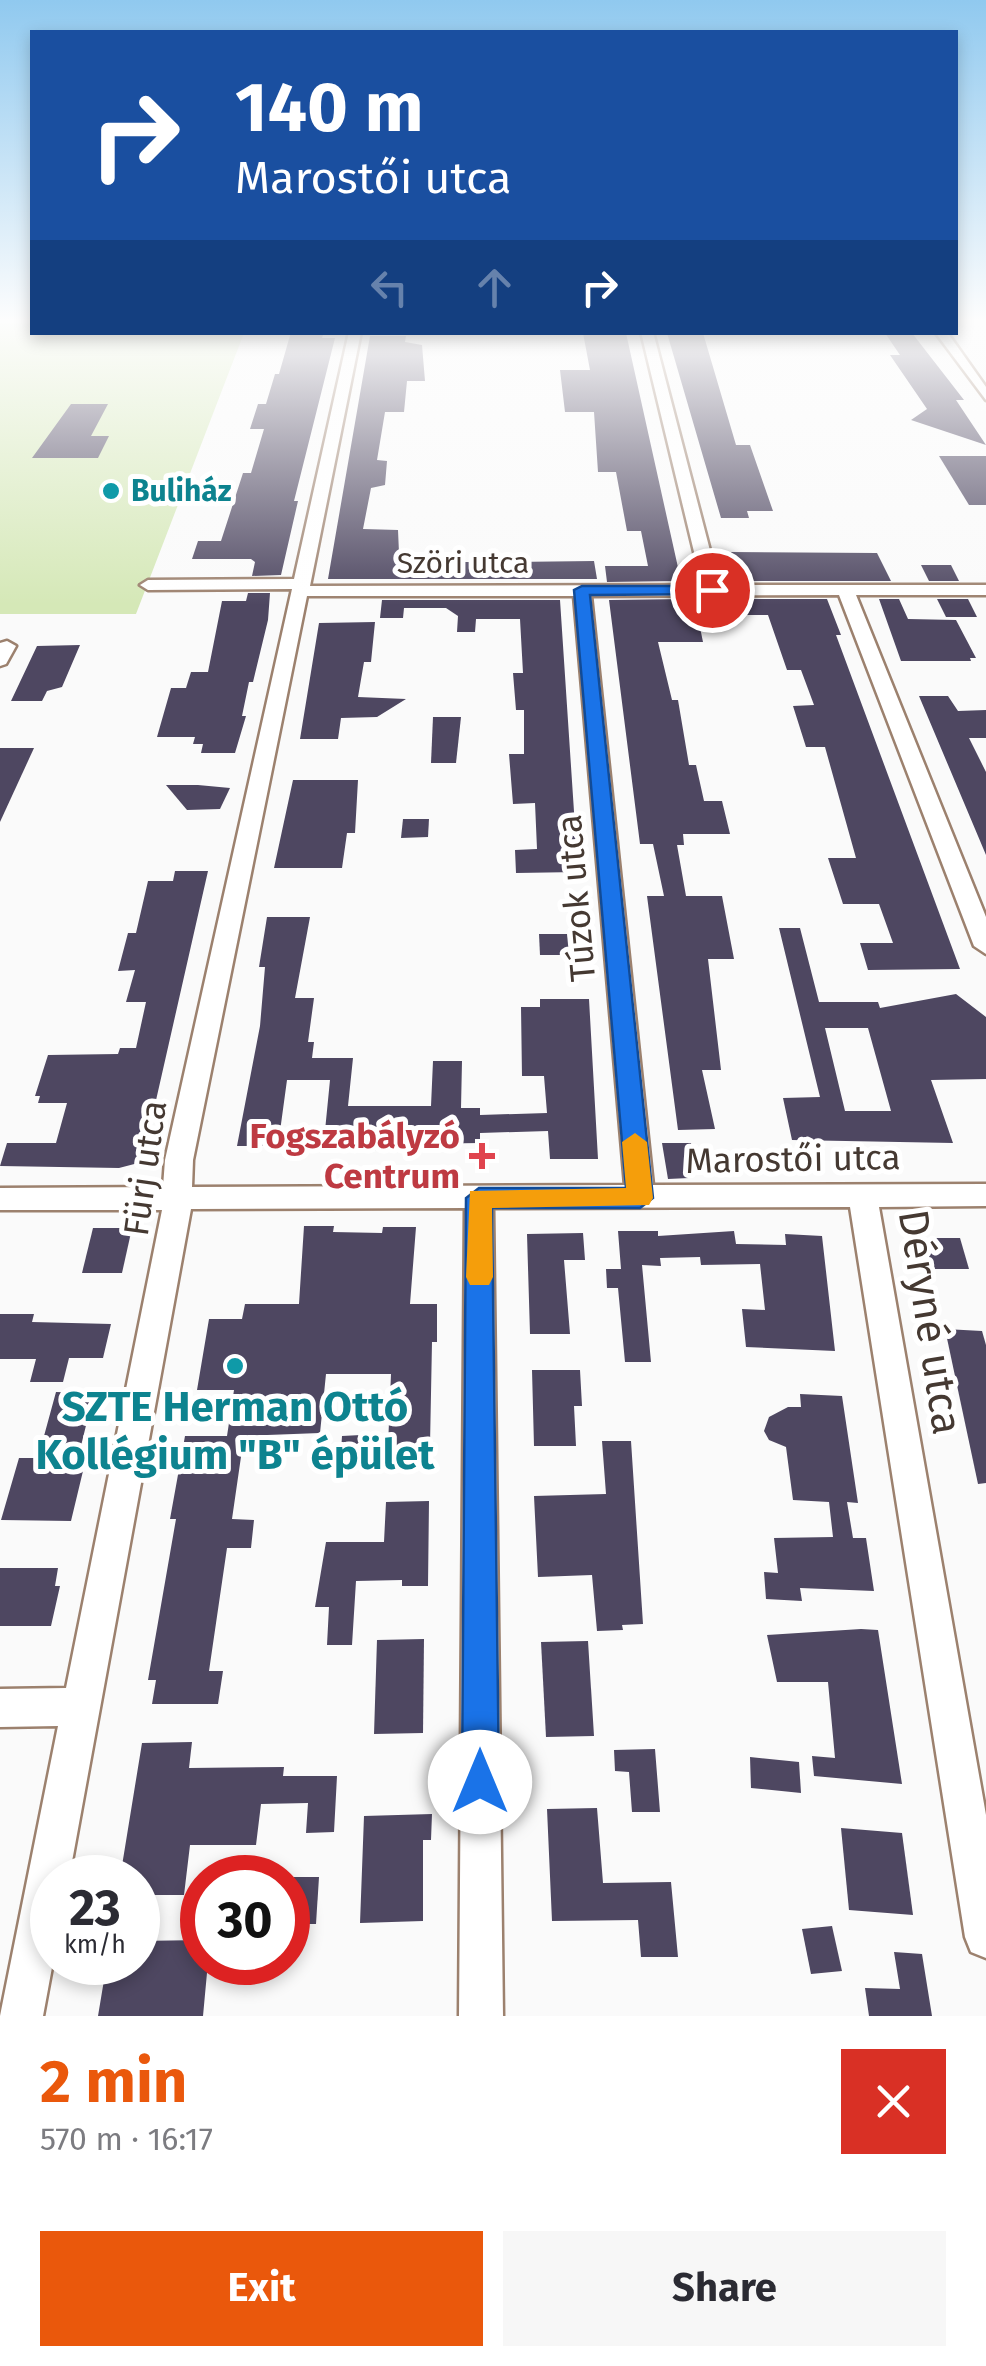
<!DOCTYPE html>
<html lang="en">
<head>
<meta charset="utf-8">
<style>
  :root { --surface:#fff; --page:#f7f7f7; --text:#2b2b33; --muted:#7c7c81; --accent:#ea580c }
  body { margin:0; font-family:"Fira Sans",sans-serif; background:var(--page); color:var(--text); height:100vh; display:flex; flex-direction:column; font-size:38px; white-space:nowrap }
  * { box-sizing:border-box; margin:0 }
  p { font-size:32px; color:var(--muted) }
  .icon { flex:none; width:55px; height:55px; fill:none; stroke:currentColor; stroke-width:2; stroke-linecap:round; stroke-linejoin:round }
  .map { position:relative; height:2016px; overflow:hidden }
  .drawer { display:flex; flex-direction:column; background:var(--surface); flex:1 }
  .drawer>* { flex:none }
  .hud { position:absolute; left:30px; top:30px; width:928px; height:305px; border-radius:0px; box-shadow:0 5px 15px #0003; background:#1a4fa0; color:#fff; overflow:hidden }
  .speed { position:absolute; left:30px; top:1855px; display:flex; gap:20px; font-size:50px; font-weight:700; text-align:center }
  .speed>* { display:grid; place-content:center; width:130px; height:130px; border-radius:50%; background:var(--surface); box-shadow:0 5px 15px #0003; line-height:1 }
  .speed small { font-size:25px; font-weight:400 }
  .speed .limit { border:15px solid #d22; background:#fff; color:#111 }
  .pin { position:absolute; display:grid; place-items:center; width:85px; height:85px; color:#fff; margin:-42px; border:5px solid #fff; border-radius:50%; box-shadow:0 2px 10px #0007 }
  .me { position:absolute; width:110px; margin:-55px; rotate:0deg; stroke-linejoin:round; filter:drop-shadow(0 0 8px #0008) }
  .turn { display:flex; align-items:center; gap:35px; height:210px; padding:0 40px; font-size:45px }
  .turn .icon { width:130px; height:130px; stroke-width:2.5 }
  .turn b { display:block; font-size:70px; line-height:85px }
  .lanes { display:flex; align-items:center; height:95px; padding:0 40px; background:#0003; justify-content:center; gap:50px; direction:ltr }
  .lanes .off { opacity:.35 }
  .round { display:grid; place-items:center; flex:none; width:105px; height:105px; border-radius:0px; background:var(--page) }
  .headline { display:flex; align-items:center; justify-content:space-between; height:170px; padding:0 40px }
  h1 { font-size:60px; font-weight:700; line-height:75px; color:var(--accent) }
  .cta { display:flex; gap:20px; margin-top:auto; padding:20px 40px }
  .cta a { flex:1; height:115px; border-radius:0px; background:var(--accent); color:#fff; font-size:40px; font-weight:700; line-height:115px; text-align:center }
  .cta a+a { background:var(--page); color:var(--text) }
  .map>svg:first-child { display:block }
  .green { fill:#d5e8b7 }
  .building { fill:#4e4761; fill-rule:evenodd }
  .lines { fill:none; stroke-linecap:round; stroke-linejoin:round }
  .minor-casing { stroke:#9c816e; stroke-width:5 }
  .minor { fill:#fff; fill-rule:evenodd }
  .route { fill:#1a73e8; stroke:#114b97; stroke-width:2.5 }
  .slow { fill:#f59e0b }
  .culture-dot { fill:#0f9aa8; stroke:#fff; stroke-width:4 }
  .health-dot { fill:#e0444e; stroke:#fff; stroke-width:4 }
  .labels { text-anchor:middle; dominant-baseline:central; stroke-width:10; stroke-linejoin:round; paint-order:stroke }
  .far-culture-label { font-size:30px; font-weight:bold; fill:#0d838f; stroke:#fff; text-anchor:start }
  .far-street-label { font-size:30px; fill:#453932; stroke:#fff }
  .street-label { font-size:35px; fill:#453932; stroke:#fff }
  .health-label { font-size:35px; font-weight:bold; fill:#be3a42; stroke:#fff; text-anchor:end }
  .near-street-label { font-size:42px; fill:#453932; stroke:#fff }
  .near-culture-label { font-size:42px; font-weight:bold; fill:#0d838f; stroke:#fff }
</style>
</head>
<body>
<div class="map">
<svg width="986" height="2016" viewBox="0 0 986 2016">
  <rect width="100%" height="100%" fill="#fafafa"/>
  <path class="green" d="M0,323H32V332L244,333L136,614H0Z"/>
  <g class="building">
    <path d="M291,332H324L322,338H335L294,501H298L281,575L252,576L255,562L251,559H192L198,541H221L243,473H251L264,429H250L258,404H266L275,374H279Z"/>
    <path d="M583,333H626L681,581L607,582L605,566H648L641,531H627L616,472H598L594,412H565L560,370H590Z"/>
    <path d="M667,333H703L736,445H750L773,511H747L749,518H721Z"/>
    <path d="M885,333H912L964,400H956L986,445L911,420L927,409L890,355H900Z"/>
    <path d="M370,336H406L405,342L422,345L425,381H407L404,412H385L377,460L387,461L385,485L371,488L363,529L398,530L399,553H434V562H474L473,569H511V562L594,561L597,579H328Z"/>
    <path d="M71,404H108L91,436H109L98,458H32Z"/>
    <path d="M939,456H986V505H969Z"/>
    <path d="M731,552L877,553L891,581H738Z"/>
    <path d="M921,565H951L959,581H929Z"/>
    <path d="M248,593H270L268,620L253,682H249L242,716H246L235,753H201L203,744H193L195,737H157L171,688H186L191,672H208L222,601H246Z"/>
    <path d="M685,599L695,603L703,642H658L672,700H678L689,765H696L704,801H722L730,834H683L684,845H677L686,896H722L734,959H708L721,1070H702L715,1129L678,1130L647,896H664L653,844H640L609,600Z"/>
    <path d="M742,599H827L841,635H836L960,969L868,970L860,943H893L879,904H843L828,858H856L825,747H806L793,706L814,705L801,670H787L768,615H746Z"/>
    <path d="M879,599H899L908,619L956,620L976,658H970L971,661H901Z"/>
    <path d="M937,599H968L977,617H946Z"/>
    <path d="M382,600H560L578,872L516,873L515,850L537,849L535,803L513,804L509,754H524V710H516L513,673H523L520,619H476L475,632H457L458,616L446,608H404L403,618H380Z"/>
    <path d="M375,622L371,662H364L358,697L406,699L377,717L341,718L338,739H300L319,623Z"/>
    <path d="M80,645L62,687L47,691L42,701H11L37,646Z"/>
    <path d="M919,696H948L958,711L986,710V738H969L986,772V855Z"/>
    <path d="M433,717H461L456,763H431Z"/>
    <path d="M0,748H34L0,822Z"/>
    <path d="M293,780H358L355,833H347L342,868H274Z"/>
    <path d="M166,785H198L230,788L220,809L187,810Z"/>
    <path d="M403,819H429L428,837L401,838Z"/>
    <path d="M175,871H208L142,1162L119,1168L0,1166L7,1143H56L67,1103H38L40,1096H35L48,1055L118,1054L120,1048H136L146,1002H126L135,970L118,971L128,933H136L148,881H173Z"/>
    <path d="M267,917H310L295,998H314L308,1042H314L312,1058H353L348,1106H431L433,1061H462L461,1108H480V1115L547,1113L544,1076H522L521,1007H540V999H589L598,1159H550L548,1131L480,1133V1143L413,1144L412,1151H323L330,1080H287L278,1146H237L260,1026L265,967H259Z"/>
    <path d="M779,928H800L819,1002H878L880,1008L956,994L986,1017V1079L931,1080L953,1143L792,1140L783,1098L820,1097ZM825,1028H868L891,1111H845Z"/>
    <path d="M539,934H567L569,955H540Z"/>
    <path d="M662,1143H691L694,1163H686L689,1178L668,1179Z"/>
    <path d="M304,1226H334L333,1232L382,1233L383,1227H416L410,1304H437V1342H432L430,1445L388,1446L391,1374H326L320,1433L244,1436L232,1519L254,1520L251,1548H227L209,1671H223L218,1704H152L156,1680H148L176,1519H170L185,1436H242H227L234,1390H197L209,1319H242L245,1304H299Z"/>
    <path d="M93,1228H132L122,1273H82Z"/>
    <path d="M618,1231H658V1236L734,1231L736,1244L786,1245L785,1234L822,1236L835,1351L746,1347L742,1309L765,1310L760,1264L701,1265L700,1257L660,1258L661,1266L642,1265L651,1362H625L618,1288H607L606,1269H621Z"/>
    <path d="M583,1233L585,1260H564L570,1334H530L527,1234Z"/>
    <path d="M921,1238H960L969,1269H929Z"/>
    <path d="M0,1314H34L32,1322L111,1324L103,1358H69L63,1382H30L36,1359H0Z"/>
    <path d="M945,1329L982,1331L986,1345V1483L978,1484Z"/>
    <path d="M532,1370H580L582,1406H574L576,1446H534Z"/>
    <path d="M56,1392L94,1393L78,1458L77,1471H83L71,1521L1,1520L19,1458H38Z"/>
    <path d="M800,1394L842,1396L858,1503L847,1502L853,1538H866L874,1591L800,1588L802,1601L766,1599L764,1572L778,1573L774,1538L833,1537L829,1502L793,1500L786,1447L769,1440L764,1431L769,1417L788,1407H801Z"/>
    <path d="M361,1435L359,1468L340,1469L342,1436Z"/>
    <path d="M602,1441H631L643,1624L622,1625L623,1630L597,1631L592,1575L538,1577L534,1496L606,1494Z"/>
    <path d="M429,1501L428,1586H402V1580L356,1581L352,1645H327L329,1607H315L326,1542H384L386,1502Z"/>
    <path d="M0,1568H58L55,1586H60L51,1626H0Z"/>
    <path d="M861,1629L878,1630L902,1784L814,1776L812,1756L835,1758L828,1682H777L767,1635Z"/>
    <path d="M424,1639L423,1733L374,1734L377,1640Z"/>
    <path d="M588,1641L594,1736L546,1737L541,1642Z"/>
    <path d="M192,1742L189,1768L284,1767L283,1776H337L334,1832L306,1833L308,1803L261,1804L256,1845H190L184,1895H138V1878H120L142,1743Z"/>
    <path d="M655,1749L660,1812H632L629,1772L615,1771L614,1750Z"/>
    <path d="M750,1757L799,1762L801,1793L751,1788Z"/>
    <path d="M597,1808L603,1883L671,1882L678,1957H641L638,1920L552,1921L547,1809Z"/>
    <path d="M432,1814L431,1840H423V1921L360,1923L364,1816Z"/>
    <path d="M841,1828L902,1833L913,1915L849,1910Z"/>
    <path d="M294,1877H319L316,1924H291Z"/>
    <path d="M832,1926L842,1971L811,1974L802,1929Z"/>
    <path d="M202,1940V1962H208L203,2016H98L107,1962H138V1941Z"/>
    <path d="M894,1952L922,1954L932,2016H869L865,1988L900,1989Z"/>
  </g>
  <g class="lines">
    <g class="minor-casing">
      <g id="minor">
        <path d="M349,332H361L310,586L702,585L641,332H653L719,585H986V595H856L986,917V954L974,946L839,595L591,596L653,1185L986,1184V1206L879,1207L986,1815V1958L971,1952L965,1937L850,1207L493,1208L503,2016H459L465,1208L191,1209L69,1878H52L53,1962L43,2016H0L58,1726L0,1727V1689L66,1688L162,1210H0V1188L163,1187L165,1160L292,589L148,590L140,585L148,580L294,579ZM307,596H574L625,1185L192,1187L193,1160Z"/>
        <path d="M935,332H947L986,387V400Z"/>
        <path d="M7,641L16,646L6,664L0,666V643Z"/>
      </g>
    </g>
    <use href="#minor" class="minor"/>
  </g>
  <linearGradient id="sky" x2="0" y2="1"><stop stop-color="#90c9ef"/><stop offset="0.53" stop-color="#fdfdfd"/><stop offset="1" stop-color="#fdfdfd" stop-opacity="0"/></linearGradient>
  <rect width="986" height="605" fill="url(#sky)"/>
  <path class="route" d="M712,586L720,590L717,594L590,595L653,1198L640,1208H492L499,1782L493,1795L480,1800L468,1795L462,1782L466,1198L479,1188H626L574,590L582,586Z"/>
  <path class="slow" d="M635,1133L647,1142L653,1198L649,1205L492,1208L493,1277L489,1285H470L466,1277L470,1191L626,1188L622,1142Z"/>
  <g class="culture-dot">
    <circle cx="111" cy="491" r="10"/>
    <circle cx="235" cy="1366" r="10"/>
  </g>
  <path class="health-dot" d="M477 1141h10v10h10v10h-10v10h-10v-10h-10v-10h10z"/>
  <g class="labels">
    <g class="far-culture-label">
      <text x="131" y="491">Buliház</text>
    </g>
    <g class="far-street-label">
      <text x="463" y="563">Szöri utca</text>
    </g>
    <g class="street-label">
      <text transform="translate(576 898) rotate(-95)">Túzok utca</text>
      <text transform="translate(793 1159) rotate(-1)">Marostői utca</text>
      <text transform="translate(145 1168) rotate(-82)">Fürj utca</text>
    </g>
    <g class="health-label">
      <text x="460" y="1136">Fogszabályzó<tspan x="460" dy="40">Centrum</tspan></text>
    </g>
    <g class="near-street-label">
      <text transform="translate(930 1322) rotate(81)">Déryné utca</text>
    </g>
    <g class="near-culture-label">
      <text x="235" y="1407">SZTE Herman Ottó<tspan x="235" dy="48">Kollégium "B" épület</tspan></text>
    </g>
  </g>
</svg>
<div class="speed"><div>23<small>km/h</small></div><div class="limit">30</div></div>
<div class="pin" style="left:712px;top:590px;background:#d93025"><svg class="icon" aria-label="arrive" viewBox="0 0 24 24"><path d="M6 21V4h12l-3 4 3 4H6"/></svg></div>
<svg class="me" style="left:480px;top:1782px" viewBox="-20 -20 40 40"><circle r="19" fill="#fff"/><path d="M0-13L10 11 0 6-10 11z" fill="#1a73e8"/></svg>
<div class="hud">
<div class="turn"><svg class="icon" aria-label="right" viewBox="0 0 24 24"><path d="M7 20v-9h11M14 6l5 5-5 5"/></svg><div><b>140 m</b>Marostői utca</div></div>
<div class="lanes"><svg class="icon off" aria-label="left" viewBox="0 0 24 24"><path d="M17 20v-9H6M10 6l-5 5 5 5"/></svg><svg class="icon off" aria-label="ahead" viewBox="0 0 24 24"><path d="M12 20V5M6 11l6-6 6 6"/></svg><svg class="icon" aria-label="right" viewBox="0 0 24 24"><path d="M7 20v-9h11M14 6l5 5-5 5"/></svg></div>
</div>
</div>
<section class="drawer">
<div class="headline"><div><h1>2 min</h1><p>570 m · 16:17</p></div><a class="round" style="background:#d93025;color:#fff"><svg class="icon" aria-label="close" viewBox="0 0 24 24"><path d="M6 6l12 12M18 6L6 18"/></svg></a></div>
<div class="cta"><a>Exit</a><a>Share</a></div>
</section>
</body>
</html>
